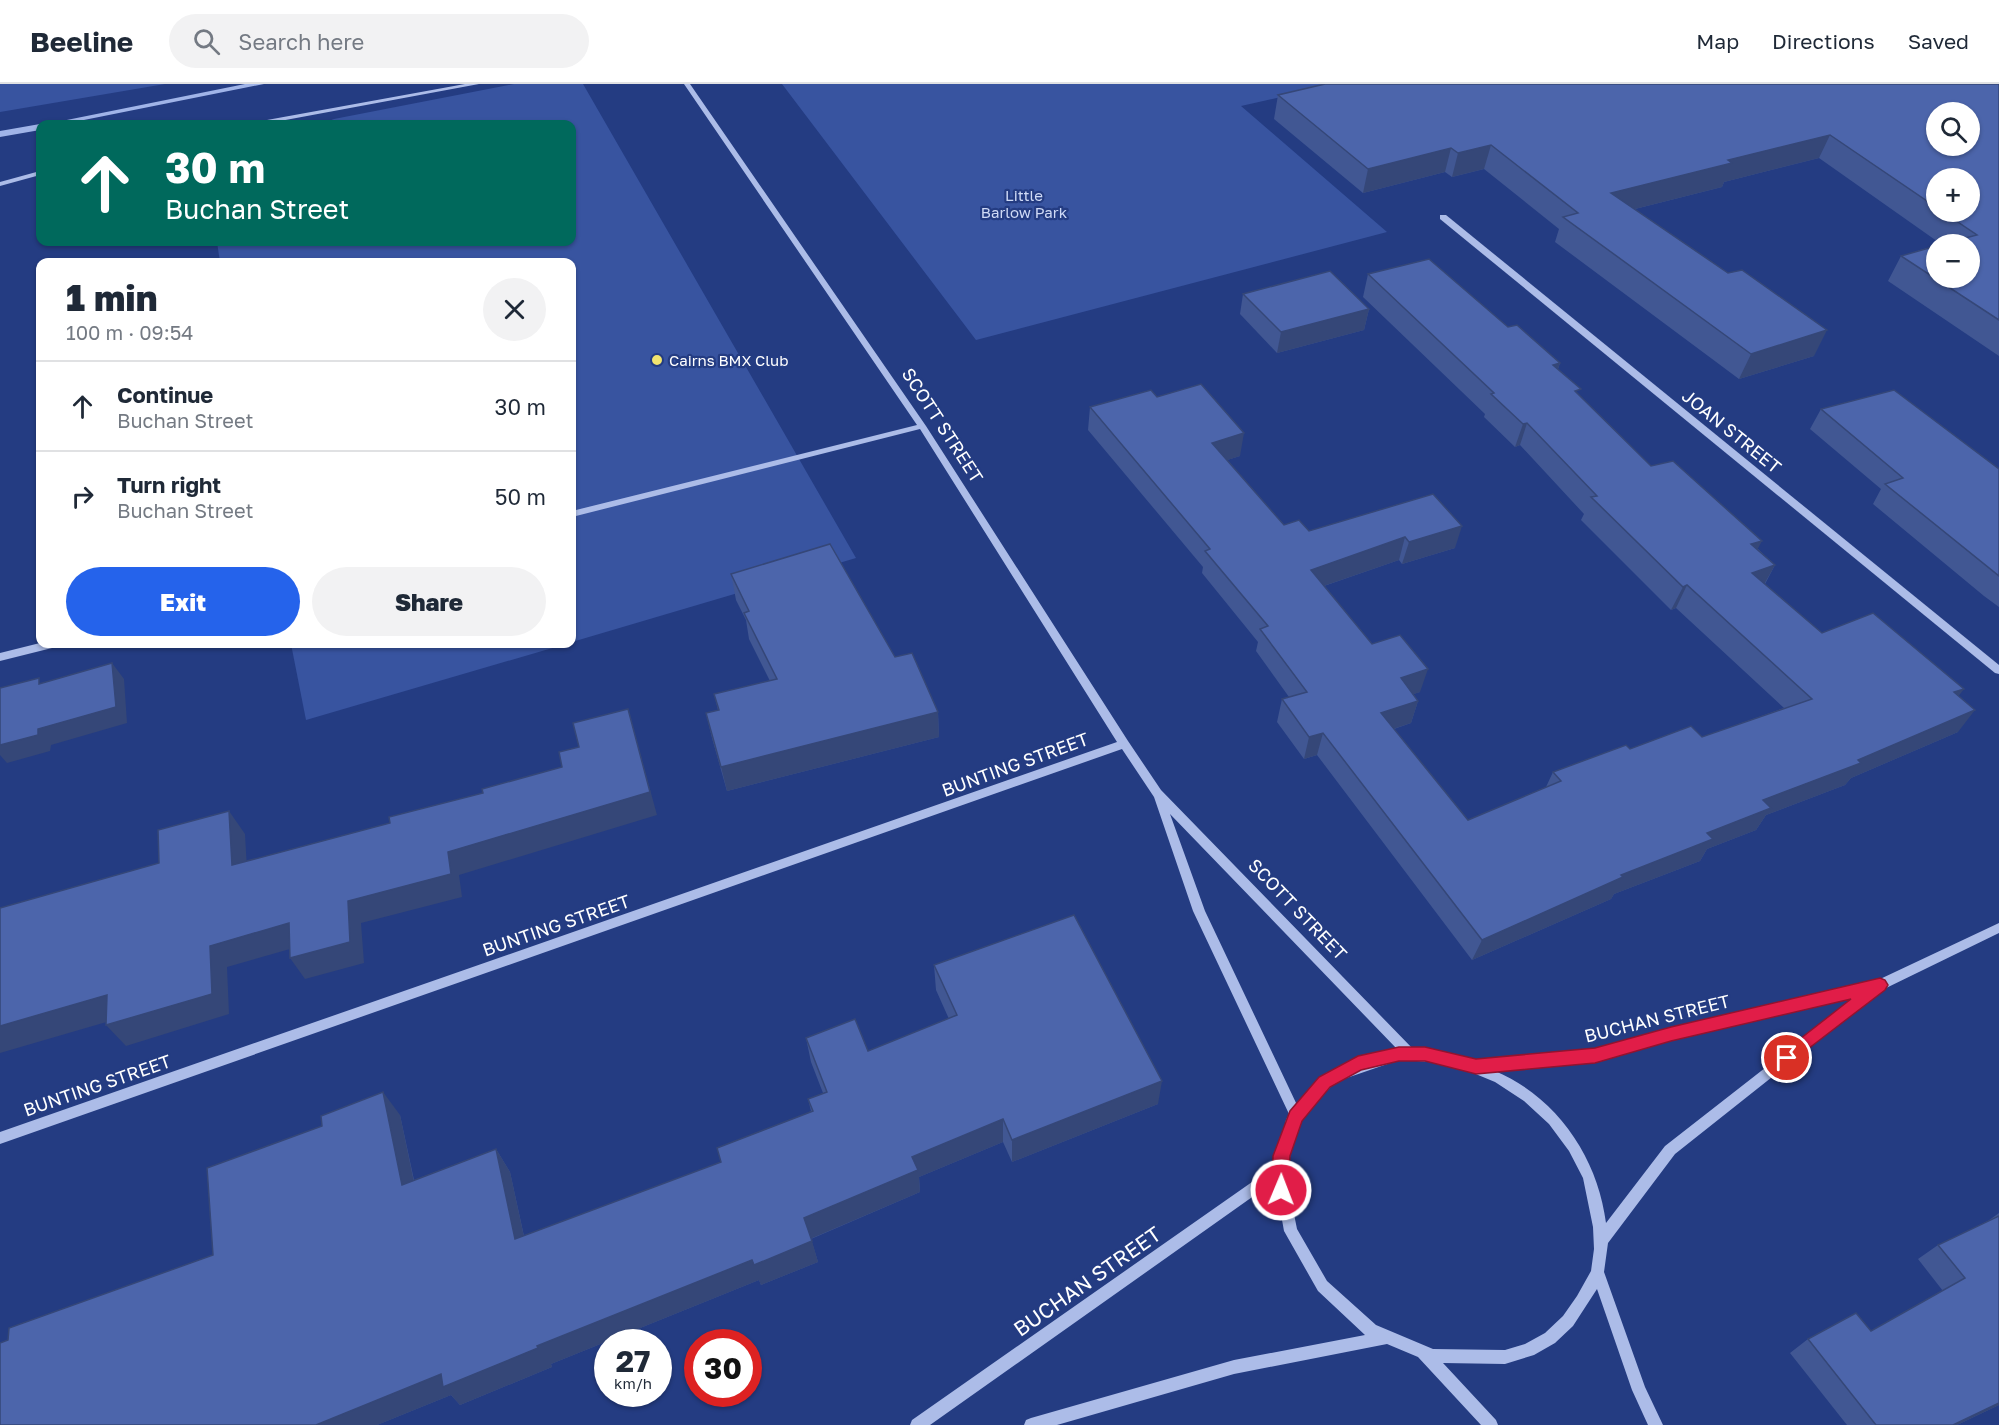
<!DOCTYPE html>
<html lang="en">
<head>
<meta charset="utf-8">
<style>
  :root { --surface:#fff; --page:#f2f2f3; --text:#1f2937; --muted:#747a83; --line:#e0e1e3; --accent:#2563eb }
  body { margin:0; font-family:"Golos Text",sans-serif; background:var(--page); color:var(--text); height:100vh; display:flex; flex-direction:column; font-size:22px; white-space:nowrap }
  * { box-sizing:border-box; margin:0 }
  p { font-size:20px; color:var(--muted) }
  .icon { flex:none; width:33px; height:33px; fill:none; stroke:currentColor; stroke-width:2; stroke-linecap:round; stroke-linejoin:round }
  .map { position:relative; flex:1; overflow:hidden }
  .side { position:absolute; left:36px; top:174px; width:540px; height:390px; display:flex; flex-direction:column; background:var(--surface); border-radius:12px; box-shadow:0 2px 4px #0004 }
  .side>* { flex:none }
  .hud { position:absolute; left:36px; top:36px; width:540px; height:126px; border-radius:12px; box-shadow:0 2px 4px #0004; background:#00695c; color:#fff; overflow:hidden }
  .controls { position:absolute; left:1926px; top:18px; display:grid; gap:12px }
  .controls a { display:grid; place-items:center; width:54px; height:54px; border-radius:50%; background:var(--surface); box-shadow:0 2px 4px #0004; font-size:30px }
  .speed { position:absolute; left:594px; top:1245px; display:flex; gap:12px; font-size:30px; font-weight:700; text-align:center }
  .speed>* { display:grid; place-content:center; width:78px; height:78px; border-radius:50%; background:var(--surface); box-shadow:0 2px 4px #0004; line-height:1 }
  .speed small { font-size:15px; font-weight:400 }
  .speed .limit { border:9px solid #d22; background:#fff; color:#111 }
  .pin { position:absolute; display:grid; place-items:center; width:51px; height:51px; color:#fff; margin:-26px; border:3px solid #fff; border-radius:50%; box-shadow:0 2px 6px #0007 }
  .me { position:absolute; width:66px; margin:-33px; rotate:1deg; stroke-linejoin:round; filter:drop-shadow(0 0 4px #0008) }
  .turn { display:flex; align-items:center; gap:21px; height:126px; padding:0 30px; font-size:27px }
  .turn .icon { width:78px; height:78px; stroke-width:2.5 }
  .turn b { display:block; font-size:42px; line-height:51px }
  .round { display:grid; place-items:center; flex:none; width:63px; height:63px; border-radius:32px; background:var(--page) }
  .head { display:flex; align-items:center; justify-content:space-between; height:102px; padding:0 30px }
  h1 { font-size:36px; font-weight:800; line-height:45px }
  .action { display:flex; gap:12px; margin-top:auto; padding:12px 30px }
  .action a { flex:1; height:69px; border-radius:36px; background:var(--accent); color:#fff; font-size:24px; font-weight:800; line-height:69px; text-align:center }
  .action a+a { background:var(--page); color:var(--text) }
  ul { padding:0; list-style:none }
  li { display:flex; align-items:center; gap:18px; height:90px; padding:0 30px; border-top:2px solid var(--line) }
  li div { flex:1 }
  li b { display:block; font-size:22px }
  li em { font-style:normal }
  header { display:flex; align-items:center; gap:36px; box-sizing:border-box; height:84px; padding:0 30px; background:var(--surface); border-bottom:2px solid var(--line) }
  header strong { font-size:28px }
  nav { display:flex; gap:33px; margin-inline-start:auto; font-size:21px }
  .search { width:420px; height:54px; background:var(--page); display:flex; align-items:center; gap:15px; box-sizing:border-box; padding:0 21px; border-radius:33px; color:var(--muted); font-size:22px }
  .map>svg:first-child { display:block }
  .green { fill:#3854a0 }
  .lines { fill:none; stroke-linecap:round; stroke-linejoin:round }
  .stream { fill:#a0b4e8; fill-rule:evenodd }
  .minor { fill:#acbce8; fill-rule:evenodd }
  .wall { fill:#415793; fill-rule:evenodd }
  .shaded-wall { fill:#354778 }
  .building { fill:#4c65ab; stroke:#354778; stroke-width:1.5; fill-rule:evenodd }
  .route { fill:#e11d48; stroke:#92132f; stroke-width:1.5 }
  .poi-dot { fill:#f2e46f; stroke:#243c82; stroke-width:2 }
  .labels { text-anchor:middle; dominant-baseline:central; stroke-width:4.5; stroke-linejoin:round; paint-order:stroke }
  .far-park-label { font-size:15px; fill:#cfdaf6; stroke:#243c82 }
  .far-poi-label { font-size:15px; fill:#fff; stroke:#243c82; text-anchor:start }
  .street-label { font-size:18px; fill:#fff; stroke:#243c82 }
  .near-street-label { font-size:21px; fill:#fff; stroke:#243c82 }
</style>
</head>
<body>
<header>
<strong>Beeline</strong>
<div class="search"><svg class="icon" aria-label="search" viewBox="0 0 24 24"><circle cx="10" cy="10" r="6"/><path d="M15 15l6 6"/></svg>Search here</div>
<nav><a>Map</a><a>Directions</a><a>Saved</a></nav>
</header>
<div class="map">
<svg width="1999" height="1341" viewBox="0 0 1999 1341">
  <rect width="100%" height="100%" fill="#243c82"/>
  <g class="green">
    <path d="M0,0H165L0,28Z"/>
    <path d="M514,0H583L856,474L572,558V178H220L217,158H572V40H320L334,35Z"/>
    <path d="M782,0H1339L1241,22L1387,148L976,256Z"/>
    <path d="M291,560H566L306,636Z"/>
  </g>
  <g class="lines">
    <g class="stream">
      <path d="M245,0H264L64,40H47Z"/>
      <path d="M40,40V46L0,53V47Z"/>
    </g>
    <g class="minor">
      <path d="M465,0H479L264,40H253L256,38Z"/>
      <path d="M684,0H690L926,342L1128,657L1161,706L1414,966L1434,967L1475,978L1595,966L1671,945L1878,896L1999,839V849L1882,906L1675,1070L1608,1159L1604,1188L1645,1303L1663,1341H1648L1632,1306L1597,1205L1573,1242L1555,1259L1534,1271L1505,1280L1443,1279L1496,1336L1498,1341H1481L1418,1273L1387,1260L1234,1290L1057,1341H1024L1026,1336L1031,1334L1234,1276L1365,1251L1318,1207L1284,1147L1275,1097L930,1341H910L912,1336L1275,1082L1286,1036L1289,1030L1193,827L1154,713L1122,665L0,1060V1048L1117,658L920,345L572,433V427L917,341ZM1170,730L1397,965L1326,989L1297,1021L1205,827ZM1857,912L1665,1062L1606,1139C1598,1074 1557,1013 1495,987L1595,978L1671,955ZM1399,976L1434,978L1466,986L1495,998L1524,1017L1549,1040L1569,1067L1583,1094L1593,1143L1594,1165L1591,1187L1577,1212L1563,1232L1545,1249L1525,1260L1505,1266L1433,1265L1376,1241L1327,1197L1297,1145L1286,1090L1298,1039L1335,998Z"/>
      <path d="M40,87V91L0,102V98Z"/>
      <path d="M1440,131H1446L1999,581V590L1995,589L1440,135Z"/>
      <path d="M40,559L57,560L52,564L0,577V569Z"/>
    </g>
  </g>
  <g class="wall">
    <path d="M1999,0V272L1888,197L1901,172L1941,160L1819,74L1724,98L1722,103L1635,125L1814,272L1739,295L1555,158L1559,145L1484,85L1452,93L1445,88L1363,109L1274,35L1278,11ZM1936,94L1970,128H1936Z"/>
    <path d="M1368,190L1508,243L1560,279L1558,285L1579,311L1651,382L1758,465L1775,481L1765,500L1822,549L1958,612V648L1851,694L1845,701L1766,731L1756,746L1707,765L1700,777L1614,810L1611,815L1472,876L1317,671L1304,675L1277,638L1282,615L1289,613L1256,567L1258,558L1202,489L1203,483L1088,346L1090,323L1157,313L1240,372L1227,376L1284,441L1309,447L1433,410L1455,464L1402,480L1399,476L1324,502L1372,560L1420,608L1413,610L1418,617L1411,639L1394,645L1468,736L1546,703L1553,688L1630,665L1702,653L1784,624L1676,524L1671,526L1581,436L1584,430L1520,361L1515,363L1484,333L1485,330L1363,213Z"/>
    <path d="M1243,210L1369,225L1364,246L1277,269L1240,230Z"/>
    <path d="M1821,325L1999,385V523L1984,512L1873,420L1881,405L1810,345Z"/>
    <path d="M731,490L895,573L938,628L939,653L727,707L712,654L706,629L718,626L714,610L770,597L749,555L746,536L736,516Z"/>
    <path d="M934,881L1158,1020L1012,1078L1003,1058L919,1093L920,1108L811,1155L818,1178L761,1201L759,1196L551,1280L552,1283L460,1321L451,1311L377,1341H0L213,1171L400,1031L414,1096L496,1065L510,1088L524,1152L721,1078L811,1027L808,1015L823,1009L811,978L806,954L868,967L949,935L936,906Z"/>
    <path d="M1999,1129V1321L1957,1341H1847L1790,1269L1808,1255L1871,1247L1943,1207L1918,1175L1938,1161L1988,1137Z"/>
  </g>
  <g class="shaded-wall">
    <path d="M1830,51L1819,74L1724,98L1722,103L1603,133L1611,109L1728,76Z"/>
    <path d="M1491,61L1484,85L1452,93L1458,69Z"/>
    <path d="M1451,64L1445,88L1363,109L1368,85Z"/>
    <path d="M1369,225L1364,246L1277,269L1281,248Z"/>
    <path d="M1827,246L1814,272L1739,295L1751,270Z"/>
    <path d="M1560,279L1552,302L1553,281Z"/>
    <path d="M1527,339L1520,361L1515,363L1523,340Z"/>
    <path d="M1244,349L1240,372L1209,382L1212,359Z"/>
    <path d="M1462,442L1455,464L1402,480L1409,458Z"/>
    <path d="M1405,453L1399,476L1306,508L1311,486Z"/>
    <path d="M1762,457L1750,479L1751,460Z"/>
    <path d="M1775,481L1762,504L1752,489Z"/>
    <path d="M1687,501L1676,524L1671,526L1683,503Z"/>
    <path d="M112,579L124,595L127,639L51,661L50,667L7,679L0,671V661L38,645Z"/>
    <path d="M1428,585L1420,608L1394,617L1401,594Z"/>
    <path d="M1964,605L1947,627L1954,608Z"/>
    <path d="M1418,617L1411,639L1375,651L1381,629Z"/>
    <path d="M628,625L657,731L459,791L462,813L361,839L364,879L305,895L290,874L348,817L448,768L650,708Z"/>
    <path d="M1975,626L1958,648L1851,694L1845,701L1766,731L1756,746L1707,765L1700,777L1614,810L1611,815L1472,876L1482,856L1621,791L1707,749L1763,716Z"/>
    <path d="M938,628L939,653L727,707L721,683Z"/>
    <path d="M1323,649L1317,671L1304,675L1309,653Z"/>
    <path d="M229,727L245,750L248,803L232,781Z"/>
    <path d="M289,839L304,861L227,883L229,930L126,962L106,941L210,862Z"/>
    <path d="M107,911L127,932L0,969V942Z"/>
    <path d="M1162,997L1158,1020L1012,1078V1056Z"/>
    <path d="M383,1008L400,1031L419,1122L402,1101Z"/>
    <path d="M1003,1035V1058L919,1093L920,1108L810,1155L804,1134L912,1073Z"/>
    <path d="M496,1065L510,1088L529,1176L515,1155Z"/>
    <path d="M812,1157L818,1178L761,1201L759,1196L551,1280L552,1283L460,1321L451,1311L377,1341H316L441,1290L537,1262L752,1176Z"/>
    <path d="M1999,1319V1321L1957,1341H1953Z"/>
  </g>
  <g class="building">
    <path d="M1325,0H1999V236L1901,172L1936,162V194H1970V160H1942L1977,151L1943,128H1970V94H1936V123L1830,51L1728,76L1732,79L1611,109L1728,189L1742,186L1827,246L1751,270L1563,133L1578,129L1491,61L1458,69L1451,64L1368,85L1278,11ZM1936,28H1970V62H1936Z"/>
    <path d="M1429,175L1508,243L1517,241L1560,279L1553,281L1581,305L1575,307L1651,382L1673,377L1762,457L1751,460L1775,481L1752,489L1822,549L1873,529L1964,605L1954,608L1975,626L1858,676L1861,679L1763,716L1771,724L1707,749L1713,755L1621,791L1623,793L1482,856L1323,649L1309,653L1282,615L1307,608L1260,545L1268,542L1205,467L1210,465L1090,323L1151,306L1157,313L1201,300L1244,349L1212,359L1284,441L1299,436L1309,447L1433,410L1462,442L1409,458L1405,453L1311,486L1372,560L1400,551L1428,585L1401,594L1418,617L1381,629L1468,736L1561,697L1553,688L1626,661L1630,665L1691,642L1702,653L1812,615L1687,501L1683,503L1591,413L1597,412L1527,339L1523,340L1491,310L1494,309L1368,190Z"/>
    <path d="M1330,187L1369,225L1281,248L1243,210Z"/>
    <path d="M1894,306L1999,385V492L1885,400L1903,394L1821,325Z"/>
    <path d="M830,460L895,573L912,569L938,628L721,683L706,629L719,626L714,610L777,595L744,529L749,527L731,490Z"/>
    <path d="M112,579L116,623L38,645V651L0,661V604L39,594V600Z"/>
    <path d="M628,625L650,708L448,768L451,790L348,817L350,858L290,874L289,839L210,862L212,910L106,941L107,911L0,942V824L159,779L158,746L229,727L232,781L390,739L389,733L483,709L482,705L562,683L559,668L579,663L573,639Z"/>
    <path d="M1074,831L1162,997L1012,1056L1003,1035L912,1073L918,1086L804,1134L812,1157L754,1181L752,1176L537,1262L538,1264L443,1303L441,1290L316,1341H0V1259L8,1256L9,1244L213,1171L207,1084L322,1042L321,1032L383,1008L402,1101L496,1065L515,1155L721,1078L717,1064L813,1027L808,1015L827,1008L806,954L855,935L868,967L957,931L934,881Z"/>
    <path d="M1999,1132V1319L1953,1341H1876L1808,1255L1856,1229L1871,1247L1965,1194L1938,1161Z"/>
  </g>
  <path class="route" d="M1880,894L1885,896L1888,901L1885,906L1787,981L1782,979L1779,974L1782,969L1851,915L1671,957L1595,979L1476,990L1425,977H1399L1361,986L1330,1003L1302,1037L1290,1072L1287,1112L1281,1114L1274,1112L1272,1106L1273,1072L1290,1027L1319,993L1358,972L1399,963H1425L1476,975L1595,964L1671,943Z"/>
  <circle class="poi-dot" cx="657" cy="276" r="6"/>
  <g class="labels">
    <g class="far-park-label">
      <text x="1024" y="111">Little<tspan x="1024" dy="17">Barlow Park</tspan></text>
    </g>
    <g class="far-poi-label">
      <text x="669" y="276">Cairns BMX Club</text>
    </g>
    <g class="street-label">
      <text transform="translate(943 341) rotate(57)">SCOTT STREET</text>
      <text transform="translate(1732 347) rotate(39)">JOAN STREET</text>
      <text transform="translate(1015 680) rotate(-20)">BUNTING STREET</text>
      <text transform="translate(1298 825) rotate(46)">SCOTT STREET</text>
      <text transform="translate(556 841) rotate(-19)">BUNTING STREET</text>
      <text transform="translate(1657 934) rotate(-14)">BUCHAN STREET</text>
      <text transform="translate(97 1001) rotate(-19)">BUNTING STREET</text>
    </g>
    <g class="near-street-label">
      <text transform="translate(1087 1197) rotate(-35)">BUCHAN STREET</text>
    </g>
  </g>
</svg>
<div class="controls">
<a><svg class="icon" aria-label="search" viewBox="0 0 24 24"><circle cx="10" cy="10" r="6"/><path d="M15 15l6 6"/></svg></a>
<a>+</a>
<a>−</a>
</div>
<div class="speed"><div>27<small>km/h</small></div><div class="limit">30</div></div>
<div class="pin" style="left:1787px;top:974px;background:#d93025"><svg class="icon" aria-label="arrive" viewBox="0 0 24 24"><path d="M6 21V4h12l-3 4 3 4H6"/></svg></div>
<svg class="me" style="left:1281px;top:1106px" viewBox="-20 -20 40 40"><circle r="17" fill="#e11d48" stroke="#fff" stroke-width="3"/><path d="M0-11L8 9 0 5-8 9z" fill="#fff"/></svg>
<div class="hud">
<div class="turn"><svg class="icon" aria-label="ahead" viewBox="0 0 24 24"><path d="M12 20V5M6 11l6-6 6 6"/></svg><div><b>30 m</b>Buchan Street</div></div>
</div>
<section class="side">
<div class="head"><div><h1>1 min</h1><p>100 m · 09:54</p></div><a class="round"><svg class="icon" aria-label="close" viewBox="0 0 24 24"><path d="M6 6l12 12M18 6L6 18"/></svg></a></div>
<ul>
<li><svg class="icon" aria-label="ahead" viewBox="0 0 24 24"><path d="M12 20V5M6 11l6-6 6 6"/></svg><div><b>Continue</b><p>Buchan Street</p></div><em>30 m</em></li>
<li><svg class="icon" aria-label="right" viewBox="0 0 24 24"><path d="M7 20v-9h11M14 6l5 5-5 5"/></svg><div><b>Turn right</b><p>Buchan Street</p></div><em>50 m</em></li>
</ul>
<div class="action"><a>Exit</a><a>Share</a></div>
</section>
</div>
</body>
</html>
